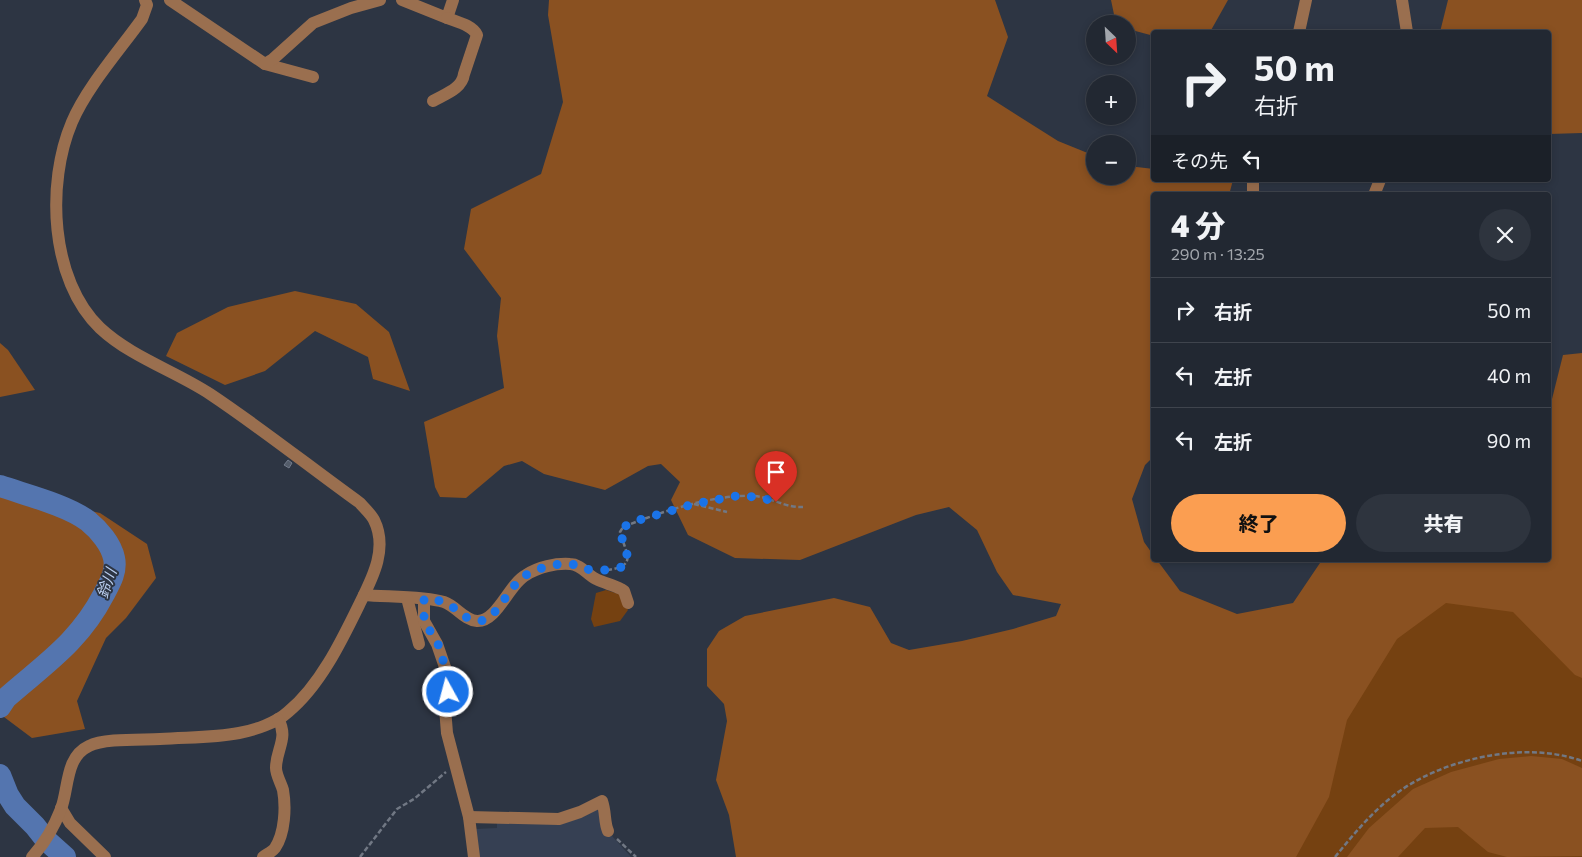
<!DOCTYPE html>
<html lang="ja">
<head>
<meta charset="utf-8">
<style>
  :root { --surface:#222832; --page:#2e343e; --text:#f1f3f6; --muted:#a2a6ac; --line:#3f444d; --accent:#fb9e51 }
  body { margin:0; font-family:Commissioner,"Noto Sans JP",sans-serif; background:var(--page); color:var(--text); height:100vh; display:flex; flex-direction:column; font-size:19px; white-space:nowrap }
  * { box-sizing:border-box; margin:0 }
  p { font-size:16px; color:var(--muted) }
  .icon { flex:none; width:28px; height:28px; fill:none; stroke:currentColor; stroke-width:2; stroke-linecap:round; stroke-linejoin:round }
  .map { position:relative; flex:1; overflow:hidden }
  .panel { position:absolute; left:1151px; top:192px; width:400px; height:370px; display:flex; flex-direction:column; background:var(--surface); border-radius:5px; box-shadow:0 2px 8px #0003,0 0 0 1px var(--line) }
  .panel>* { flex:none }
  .banner { position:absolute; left:1151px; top:30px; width:400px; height:152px; border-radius:5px; box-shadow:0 2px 8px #0003,0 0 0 1px var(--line); background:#222832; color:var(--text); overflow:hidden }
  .needle { width:32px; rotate:155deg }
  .buttons { position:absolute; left:1086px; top:15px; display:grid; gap:10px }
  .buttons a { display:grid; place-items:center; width:50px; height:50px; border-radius:50%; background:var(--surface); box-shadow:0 2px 8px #0003,0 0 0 1px var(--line); font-size:25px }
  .pin { position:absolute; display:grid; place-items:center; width:42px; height:42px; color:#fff; margin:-51px -21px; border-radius:50% 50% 50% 0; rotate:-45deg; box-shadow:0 0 5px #0007 }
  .pin .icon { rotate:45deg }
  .me { position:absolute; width:55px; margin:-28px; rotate:353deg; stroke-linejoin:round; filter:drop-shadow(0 0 4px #0008) }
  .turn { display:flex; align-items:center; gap:18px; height:105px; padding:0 20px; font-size:22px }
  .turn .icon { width:65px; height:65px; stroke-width:2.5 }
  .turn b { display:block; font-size:35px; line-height:42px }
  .then { display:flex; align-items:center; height:48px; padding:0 20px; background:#0003; gap:10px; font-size:19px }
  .round { display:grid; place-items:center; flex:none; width:52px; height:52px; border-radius:26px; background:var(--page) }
  .overview { display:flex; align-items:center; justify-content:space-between; height:85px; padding:0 20px }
  h1 { font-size:30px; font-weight:800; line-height:38px }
  .primary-button { display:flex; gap:10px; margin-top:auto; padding:10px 20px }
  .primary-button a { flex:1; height:58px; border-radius:30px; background:var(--accent); color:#111; font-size:20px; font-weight:800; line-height:58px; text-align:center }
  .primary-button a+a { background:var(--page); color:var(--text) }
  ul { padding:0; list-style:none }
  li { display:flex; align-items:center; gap:15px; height:65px; padding:0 20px; border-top:1px solid var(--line) }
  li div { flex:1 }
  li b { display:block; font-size:19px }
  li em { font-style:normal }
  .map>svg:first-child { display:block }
  .built { fill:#364053 }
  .green { fill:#754111 }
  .forest { fill:#8a5121 }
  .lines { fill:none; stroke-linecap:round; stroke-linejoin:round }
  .river { stroke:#5475af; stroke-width:22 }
  .building { fill:#535c6a; stroke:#727b8b }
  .path { stroke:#717884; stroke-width:2.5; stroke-dasharray:5 2.5; stroke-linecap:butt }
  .minor { stroke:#9a6f4f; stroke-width:12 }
  .route { stroke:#1a73e8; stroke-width:9; stroke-dasharray:0 16.2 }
  .labels { text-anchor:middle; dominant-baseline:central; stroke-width:4; stroke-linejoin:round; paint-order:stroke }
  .water-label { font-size:15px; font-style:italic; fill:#bcd0f1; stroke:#2d3543 }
</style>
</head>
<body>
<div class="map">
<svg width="1582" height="857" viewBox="0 0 1582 857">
  <rect width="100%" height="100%" fill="#2d3543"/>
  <path class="built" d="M600,808L603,826L631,857H478L476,829L497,828V823Z"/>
  <g class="green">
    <path d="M606,590L622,595L628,610L620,621L594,627L591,619L596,593Z"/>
    <path d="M1442,597L1516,602L1582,656V857H1244L1372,629Z"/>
  </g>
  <g class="forest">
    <path d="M549,0H995L1008,37L987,96L1058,141L1095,156V176H1128V166L1154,169V180H1233L1229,195H1154V456L1145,465L1132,499L1144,542L1154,556V560H1157L1180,591L1237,614L1293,603L1322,560H1549V411L1563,355L1582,353V678L1575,675L1513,612L1446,603L1397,639L1347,720L1329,797L1296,857H736L729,815L716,780L727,721L724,704L707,686V649L719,631L745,616L834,598L870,607L891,643L909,650L962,641L1013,629L1056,616L1061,604L1013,595L997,572L977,530L949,507L916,515L800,560L735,558L688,535L671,500L680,482L661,464L648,466L605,490L544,474L522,461L504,466L466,498L440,497L435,487L424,422L504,388L497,336L501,298L464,249L471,209L541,174L563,102L548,15Z"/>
    <path d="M1111,0H1228L1210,32H1154V36L1128,29V24H1116Z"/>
    <path d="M1448,0H1582V133L1549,134V32H1440Z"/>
    <path d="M295,291L356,304L389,332L410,391L373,379L368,357L315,331L265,371L225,385L166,356L177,333L228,307Z"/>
    <path d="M0,343L8,350L35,390L0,397Z"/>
    <path d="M0,491L100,513L147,544L156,578L126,618L106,638L77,701L85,729L32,738L0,714Z"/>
    <path d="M1531,756L1562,759L1582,768V856L1507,857L1488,852L1458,827L1425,828L1398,857H1347L1369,828L1413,789L1451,772L1499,759Z"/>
  </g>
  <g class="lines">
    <g class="river">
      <path d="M0,486C26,495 67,505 88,521C99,530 111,544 114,558C117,571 110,583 104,594C79,642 46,663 6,698L0,707"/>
      <path d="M0,775L8,795L15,806L35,826L46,840L65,857"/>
    </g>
  </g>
  <path class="building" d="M288,460L292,463L289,468L284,465Z"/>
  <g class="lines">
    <g class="path">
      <path d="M694,504L727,512"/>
      <path d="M607,570C637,566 627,556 620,532L623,527C660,512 714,494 754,496C771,497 785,508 803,507"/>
      <path d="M617,839L636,857"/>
      <path d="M360,857L397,809L414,799L446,772"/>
      <path d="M1335,857C1353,835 1371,813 1393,796C1440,759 1525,740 1582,761"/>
    </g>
    <g class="minor">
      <path d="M170,0L265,64L313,77"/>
      <path d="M402,0L447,18L453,0"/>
      <path d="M1402,0L1407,32"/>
      <path d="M1299,32L1306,0"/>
      <path d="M265,64L273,59L313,23L351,8L380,0"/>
      <path d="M433,101C445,94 462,89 464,74L477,35C472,25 457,22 447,18"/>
      <path d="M1253,180V195"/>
      <path d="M1374,195L1380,180"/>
      <path d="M364,595C387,597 423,596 444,602C456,606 464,620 477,621C497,622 509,584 526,575C538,567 556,563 570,564C581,564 587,575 596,579C604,583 613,585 621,589L624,591L628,603"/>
      <path d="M407,598L419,644"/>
      <path d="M424,599V621L437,644L447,673L448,692L445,708L447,733L469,817L474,857"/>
      <path d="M61,808L70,823L105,857"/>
      <path d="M469,817L559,819L580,812L602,801C606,812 604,822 608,831"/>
      <path d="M32,857C45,843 54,827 61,809C69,788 65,757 89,746C104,738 142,740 160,739C186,737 213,738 239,733C255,730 276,723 288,712C320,686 342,640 360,603C373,577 388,548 374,520C371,514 364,508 360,503C310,467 261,428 210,394C175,371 131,357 100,328C50,280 46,183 72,122C87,87 119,51 142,19L147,5L145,0"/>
      <path d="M263,857C267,854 272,852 275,848C285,833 286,807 283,790C281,783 276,775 276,768C276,749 289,738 278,719"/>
    </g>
  </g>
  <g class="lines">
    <path class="route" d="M448,692L447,673L438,644L424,621V599C431,599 439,600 446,603C457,608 465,621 479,621C499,620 509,581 530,573C542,567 557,563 570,564C575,564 577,567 581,568C590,571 624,572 627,562C629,554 622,540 620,532L623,527L639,520L694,504L736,496L759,497L776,502"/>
  </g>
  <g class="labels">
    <g class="water-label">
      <text transform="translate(106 583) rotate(-71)">鈴川</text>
    </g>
  </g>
</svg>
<div class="buttons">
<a><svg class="needle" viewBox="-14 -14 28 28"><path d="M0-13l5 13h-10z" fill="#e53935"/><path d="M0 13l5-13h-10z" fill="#a2a6ac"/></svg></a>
<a>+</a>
<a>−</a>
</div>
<div class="pin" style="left:776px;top:502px;background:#d93025"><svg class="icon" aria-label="arrive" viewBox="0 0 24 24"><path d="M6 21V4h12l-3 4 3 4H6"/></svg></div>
<svg class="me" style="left:448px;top:692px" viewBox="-20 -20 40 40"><circle r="17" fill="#1a73e8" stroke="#fff" stroke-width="3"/><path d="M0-11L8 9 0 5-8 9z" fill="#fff"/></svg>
<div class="banner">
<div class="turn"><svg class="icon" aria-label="right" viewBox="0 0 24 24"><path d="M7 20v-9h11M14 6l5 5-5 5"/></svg><div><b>50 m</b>右折</div></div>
<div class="then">その先<svg class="icon" aria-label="left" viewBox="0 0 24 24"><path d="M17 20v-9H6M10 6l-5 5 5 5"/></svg></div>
</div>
<section class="panel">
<div class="overview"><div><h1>4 分</h1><p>290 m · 13:25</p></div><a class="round"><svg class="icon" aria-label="close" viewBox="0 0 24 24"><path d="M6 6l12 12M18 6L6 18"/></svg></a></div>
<ul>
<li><svg class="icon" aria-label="right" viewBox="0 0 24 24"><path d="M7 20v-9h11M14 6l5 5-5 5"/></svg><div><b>右折</b></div><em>50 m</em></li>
<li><svg class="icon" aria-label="left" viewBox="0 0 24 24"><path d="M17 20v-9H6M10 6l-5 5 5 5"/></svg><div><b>左折</b></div><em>40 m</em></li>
<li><svg class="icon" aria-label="left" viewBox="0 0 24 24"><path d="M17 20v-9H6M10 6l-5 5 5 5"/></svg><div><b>左折</b></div><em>90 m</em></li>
</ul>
<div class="primary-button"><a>終了</a><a>共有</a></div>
</section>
</div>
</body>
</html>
